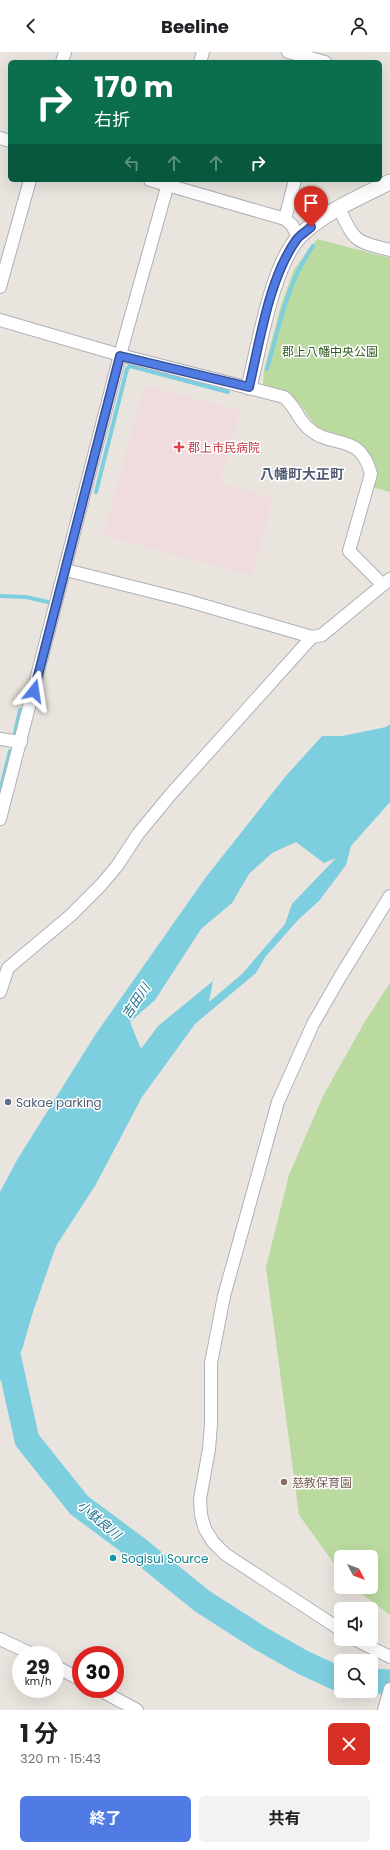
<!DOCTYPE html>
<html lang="ja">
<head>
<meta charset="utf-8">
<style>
  :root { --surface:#fff; --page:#f2f2f2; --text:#202124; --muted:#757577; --accent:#507ae4 }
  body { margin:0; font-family:Poppins,"Noto Sans JP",sans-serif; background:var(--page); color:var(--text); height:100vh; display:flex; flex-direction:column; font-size:15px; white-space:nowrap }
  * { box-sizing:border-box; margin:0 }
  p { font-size:13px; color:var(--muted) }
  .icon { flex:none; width:22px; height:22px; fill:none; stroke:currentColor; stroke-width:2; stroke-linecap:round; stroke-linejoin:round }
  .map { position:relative; height:1658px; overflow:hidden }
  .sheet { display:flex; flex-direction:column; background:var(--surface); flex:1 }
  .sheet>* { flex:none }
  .hud { position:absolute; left:8px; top:8px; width:374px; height:122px; border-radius:6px; box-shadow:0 4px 16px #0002; background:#0b6e4f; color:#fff; overflow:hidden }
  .needle { width:26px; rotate:131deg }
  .tools { position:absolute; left:334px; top:1498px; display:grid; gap:8px }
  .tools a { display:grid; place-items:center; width:44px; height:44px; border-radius:6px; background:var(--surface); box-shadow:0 4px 16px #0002; font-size:20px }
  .speed { position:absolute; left:12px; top:1594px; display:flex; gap:8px; font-size:20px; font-weight:700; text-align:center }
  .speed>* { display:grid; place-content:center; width:52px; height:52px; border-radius:50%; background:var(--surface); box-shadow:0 4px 16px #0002; line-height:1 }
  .speed small { font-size:10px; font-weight:400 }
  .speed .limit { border:6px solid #d22; background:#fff; color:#111 }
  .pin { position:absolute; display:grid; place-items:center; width:34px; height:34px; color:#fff; margin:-41px -17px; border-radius:50% 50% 50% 0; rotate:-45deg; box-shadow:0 0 4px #0007 }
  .pin .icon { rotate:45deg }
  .me { position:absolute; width:44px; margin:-22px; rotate:15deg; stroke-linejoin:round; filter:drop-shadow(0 0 3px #0008) }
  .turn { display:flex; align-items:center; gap:14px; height:84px; padding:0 20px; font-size:18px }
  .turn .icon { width:52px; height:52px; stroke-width:2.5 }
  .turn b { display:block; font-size:28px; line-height:34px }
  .lanes { display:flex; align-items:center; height:38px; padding:0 20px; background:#0003; justify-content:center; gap:20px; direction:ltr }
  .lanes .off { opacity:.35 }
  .round { display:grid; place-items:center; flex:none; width:42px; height:42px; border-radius:6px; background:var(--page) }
  .head { display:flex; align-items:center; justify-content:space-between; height:68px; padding:0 20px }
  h1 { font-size:24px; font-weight:700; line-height:30px }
  .cta { display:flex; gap:8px; margin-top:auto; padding:8px 20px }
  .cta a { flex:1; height:46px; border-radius:6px; background:var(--accent); color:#fff; font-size:16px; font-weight:700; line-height:46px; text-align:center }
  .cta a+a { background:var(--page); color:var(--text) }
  header { display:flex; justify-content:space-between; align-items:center; height:52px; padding:0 20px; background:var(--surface); font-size:18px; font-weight:700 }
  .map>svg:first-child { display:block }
  .medical { fill:#f0dcdf }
  .green { fill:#badaa0 }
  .water { fill:#7dcfe0; fill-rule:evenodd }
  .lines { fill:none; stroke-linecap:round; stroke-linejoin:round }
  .stream { stroke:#7dcfe0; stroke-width:4 }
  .river { stroke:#7dcfe0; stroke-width:25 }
  .minor-casing { stroke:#aeb1b9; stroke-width:14 }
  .tertiary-casing { stroke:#aeb1b9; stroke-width:17 }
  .minor { stroke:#fff; stroke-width:12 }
  .tertiary { stroke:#fff; stroke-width:15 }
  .route-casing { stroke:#344f94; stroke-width:10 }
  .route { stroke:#507ae4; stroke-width:7 }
  .health-dot { fill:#e0444e; stroke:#fff; stroke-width:1.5 }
  .service-dot { fill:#5c6f8a; stroke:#fff; stroke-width:1.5 }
  .education-dot { fill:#8d6e63; stroke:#fff; stroke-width:1.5 }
  .culture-dot { fill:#0f9aa8; stroke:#fff; stroke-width:1.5 }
  .labels { text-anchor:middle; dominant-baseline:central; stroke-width:3; stroke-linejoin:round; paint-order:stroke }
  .park-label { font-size:12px; fill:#355e22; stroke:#fff }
  .health-label { font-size:12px; fill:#be3a42; stroke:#fff; text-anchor:start }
  .service-label { font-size:12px; fill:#4e5e75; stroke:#fff; text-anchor:start }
  .education-label { font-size:12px; fill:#785e54; stroke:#fff; text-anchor:start }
  .culture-label { font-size:12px; fill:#0d838f; stroke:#fff; text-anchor:start }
  .water-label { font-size:13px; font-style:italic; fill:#1d6f8b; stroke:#fff }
  .quarter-label { font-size:14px; font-weight:bold; fill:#505a75; stroke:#fff }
</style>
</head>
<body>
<header><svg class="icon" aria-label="back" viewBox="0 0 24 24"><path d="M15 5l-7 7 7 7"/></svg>Beeline<svg class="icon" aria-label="person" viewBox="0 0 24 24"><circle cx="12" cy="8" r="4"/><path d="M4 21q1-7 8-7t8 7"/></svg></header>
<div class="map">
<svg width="390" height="1658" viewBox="0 0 390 1658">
  <rect width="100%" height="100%" fill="#eae4de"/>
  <path class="medical" d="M145,333L240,359L220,431L273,446L252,524L103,483Z"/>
  <g class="green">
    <path d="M317,187L390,206V440L371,435C376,420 377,417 369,403C358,384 335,389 319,376C309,368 305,357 296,348C287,339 274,336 263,332L264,318L281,253L294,217Z"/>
    <path d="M390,931V1563L353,1535H371V1505H341V1521L299,1463L266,1215L289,1123L323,1044L364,971Z"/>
  </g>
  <path class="water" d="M390,672V750L351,794L346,813L319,849L298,868L266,904L256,921L195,972L142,1045L95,1134L56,1194L32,1263L22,1298L0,1329V1140L17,1108L95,983L206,825L285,725L322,684H342L386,675ZM296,790L324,811L336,806L292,852L285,872L242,922L209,950L213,929L158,974L141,997L130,970L155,948L201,877L232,851L249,822L272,801Z"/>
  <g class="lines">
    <g class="stream">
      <path d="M267,317C279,275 287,231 313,194"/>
      <path d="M96,440L127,317L130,314L228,340"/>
      <path d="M0,544L26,545L48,550"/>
      <path d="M15,681L20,658"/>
      <path d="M0,739L10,699"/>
    </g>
    <g class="river">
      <path d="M3,1280L27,1388L79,1453L138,1497L202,1549L258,1585L302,1610L341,1628"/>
      <path d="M371,1629L390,1630"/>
    </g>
    <g class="minor-casing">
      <g id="minor">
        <path d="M288,0L325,10"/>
        <path d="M62,10L65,0"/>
        <path d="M200,10L203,0"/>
        <path d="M0,86L10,89"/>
        <path d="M150,128L285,167L292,173L298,185"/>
        <path d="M339,156C355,190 354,189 390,198"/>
        <path d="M285,167L295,128"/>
        <path d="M0,235L30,128"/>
        <path d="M0,268L120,303L284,345C295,354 298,367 308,376C332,398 360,379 371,422L349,499L383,533"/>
        <path d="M66,518L185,548L312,585"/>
        <path d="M0,687L21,690"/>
        <path d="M0,767L120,303L169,128"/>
        <path d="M0,940L8,916L71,863L101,833L117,814L138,782L171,742L312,585L322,583L390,527"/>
        <path d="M341,1578L225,1502L213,1490L205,1477L201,1463L200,1447L209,1397L211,1372V1311L224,1244L278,1050L313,972L340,925L390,844"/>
        <path d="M0,1587L34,1603"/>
        <path d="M354,1587L390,1605"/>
        <path d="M55,1614L81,1628"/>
        <path d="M98,1637L137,1658"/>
        <path d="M384,1658L390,1637"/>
      </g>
    </g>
    <g class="tertiary-casing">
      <path id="tertiary" d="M249,335C259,295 272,214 299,185C320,162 362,144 390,130"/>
    </g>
    <use href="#minor" class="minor"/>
    <use href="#tertiary" class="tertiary"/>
  </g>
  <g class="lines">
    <g class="route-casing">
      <path id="route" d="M34,639L120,304L249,335C260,289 269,225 297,187C301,182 307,179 311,175"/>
    </g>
    <use href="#route" class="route"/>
  </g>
  <path class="health-dot" d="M177 389h4v4h4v4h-4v4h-4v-4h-4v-4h4z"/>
  <circle class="service-dot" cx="8" cy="1050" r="4"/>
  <circle class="education-dot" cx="284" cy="1430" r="4"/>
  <circle class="culture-dot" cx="113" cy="1506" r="4"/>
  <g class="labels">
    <g class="park-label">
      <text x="330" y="299">郡上八幡中央公園</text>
    </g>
    <g class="health-label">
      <text x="188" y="395">郡上市民病院</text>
    </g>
    <g class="service-label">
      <text x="16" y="1050">Sakae parking</text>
    </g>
    <g class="education-label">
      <text x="292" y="1430">慈教保育園</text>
    </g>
    <g class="culture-label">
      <text x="121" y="1506">Sogisui Source</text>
    </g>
    <g class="water-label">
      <text transform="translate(136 949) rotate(-56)">吉田川</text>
      <text transform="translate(99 1468) rotate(40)">小駄良川</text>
    </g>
    <g class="quarter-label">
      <text x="302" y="422">八幡町大正町</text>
    </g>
  </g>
</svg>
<div class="tools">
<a><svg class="needle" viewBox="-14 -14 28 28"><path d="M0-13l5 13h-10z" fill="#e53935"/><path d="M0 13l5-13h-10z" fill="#757577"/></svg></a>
<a><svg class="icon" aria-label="sound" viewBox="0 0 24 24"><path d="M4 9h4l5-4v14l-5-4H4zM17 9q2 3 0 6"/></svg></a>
<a><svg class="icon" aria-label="search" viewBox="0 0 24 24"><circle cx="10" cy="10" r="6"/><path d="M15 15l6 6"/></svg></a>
</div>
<div class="speed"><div>29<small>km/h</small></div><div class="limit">30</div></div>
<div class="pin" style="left:311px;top:175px;background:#d93025"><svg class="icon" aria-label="arrive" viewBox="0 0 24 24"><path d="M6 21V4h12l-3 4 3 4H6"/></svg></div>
<svg class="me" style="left:34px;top:639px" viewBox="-20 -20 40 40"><path d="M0-17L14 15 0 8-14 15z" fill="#507ae4" stroke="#fff" stroke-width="4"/></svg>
<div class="hud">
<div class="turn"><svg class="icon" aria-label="right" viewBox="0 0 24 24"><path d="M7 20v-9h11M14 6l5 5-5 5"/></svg><div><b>170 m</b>右折</div></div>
<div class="lanes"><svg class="icon off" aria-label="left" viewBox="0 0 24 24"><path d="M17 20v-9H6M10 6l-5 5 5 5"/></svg><svg class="icon off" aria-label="ahead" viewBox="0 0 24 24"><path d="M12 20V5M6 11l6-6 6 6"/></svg><svg class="icon off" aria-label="ahead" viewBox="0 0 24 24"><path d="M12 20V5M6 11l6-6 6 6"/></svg><svg class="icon" aria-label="right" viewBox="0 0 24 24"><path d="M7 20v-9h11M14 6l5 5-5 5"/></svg></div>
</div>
</div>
<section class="sheet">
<div class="head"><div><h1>1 分</h1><p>320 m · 15:43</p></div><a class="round" style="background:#d93025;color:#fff"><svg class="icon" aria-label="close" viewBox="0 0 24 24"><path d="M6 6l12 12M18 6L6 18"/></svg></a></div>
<div class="cta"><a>終了</a><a>共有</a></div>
</section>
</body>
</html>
